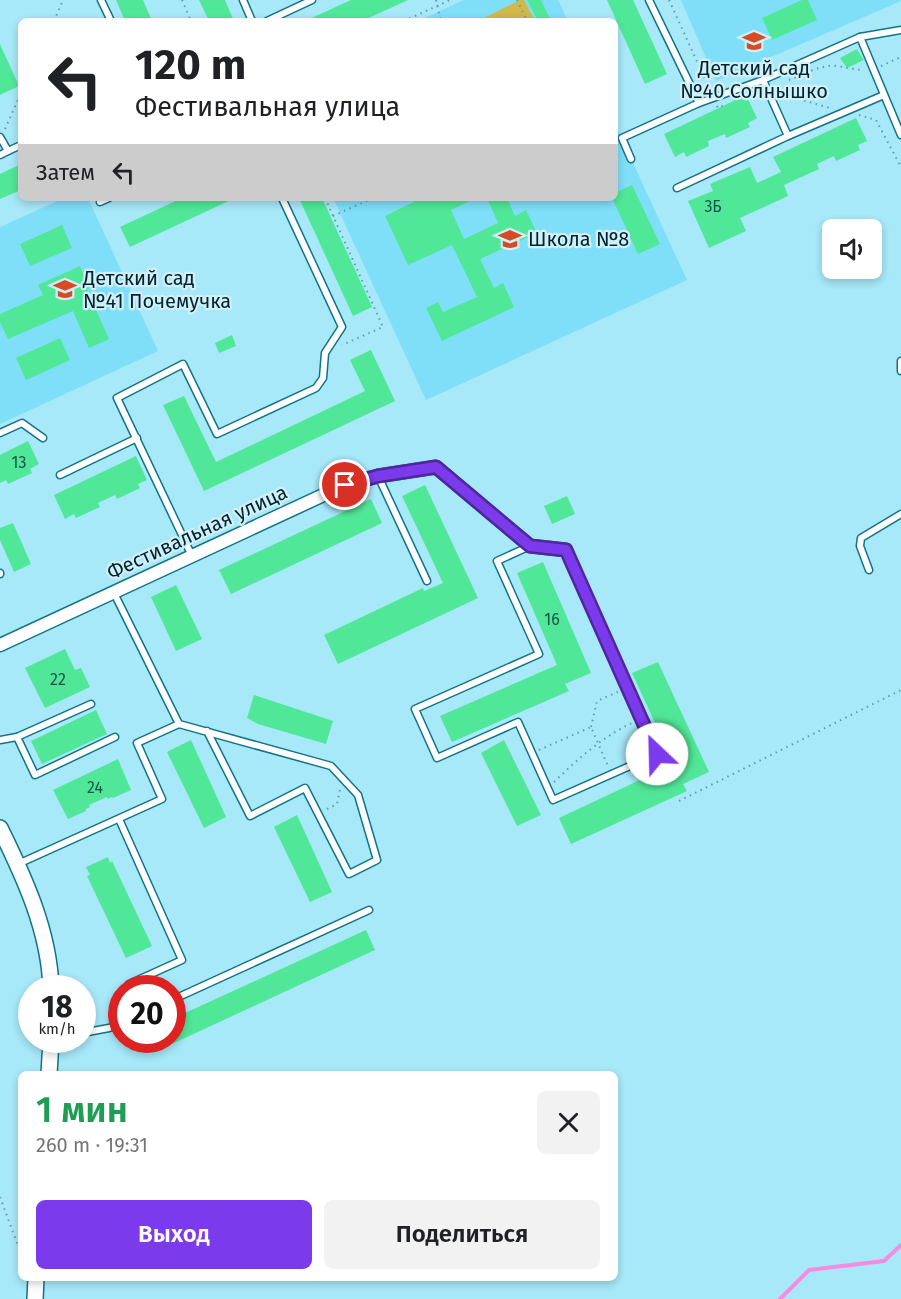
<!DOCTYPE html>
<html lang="ru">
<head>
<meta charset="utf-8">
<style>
  :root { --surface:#fff; --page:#f2f2f2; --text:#202124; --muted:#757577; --accent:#7c3aed }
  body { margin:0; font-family:"Fira Sans",sans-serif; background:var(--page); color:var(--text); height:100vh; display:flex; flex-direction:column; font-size:22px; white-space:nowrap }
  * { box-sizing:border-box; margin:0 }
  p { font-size:20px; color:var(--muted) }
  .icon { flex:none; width:33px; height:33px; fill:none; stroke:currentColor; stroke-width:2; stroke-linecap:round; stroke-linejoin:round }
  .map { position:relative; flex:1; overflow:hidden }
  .drawer { position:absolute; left:18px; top:1071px; width:600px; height:210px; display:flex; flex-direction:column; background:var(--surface); border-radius:9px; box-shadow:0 3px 9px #0003 }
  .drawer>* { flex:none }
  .top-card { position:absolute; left:18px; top:18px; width:600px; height:183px; border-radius:9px; box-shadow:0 3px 9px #0003; background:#fff; color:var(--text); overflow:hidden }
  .controls { position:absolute; left:822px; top:219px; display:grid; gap:12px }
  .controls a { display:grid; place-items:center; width:60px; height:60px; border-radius:9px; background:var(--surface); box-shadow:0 3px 9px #0003; font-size:30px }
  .speed { position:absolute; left:18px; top:975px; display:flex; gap:12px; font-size:30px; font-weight:700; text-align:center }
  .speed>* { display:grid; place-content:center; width:78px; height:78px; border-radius:50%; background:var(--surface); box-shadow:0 3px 9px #0003; line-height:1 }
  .speed small { font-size:15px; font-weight:400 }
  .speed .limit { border:9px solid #d22; background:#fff; color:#111 }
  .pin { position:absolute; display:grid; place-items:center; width:51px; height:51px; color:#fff; margin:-26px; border:3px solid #fff; border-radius:50%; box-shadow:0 2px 6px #0007 }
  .me { position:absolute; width:66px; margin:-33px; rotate:336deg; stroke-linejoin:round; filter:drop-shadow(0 0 4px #0008) }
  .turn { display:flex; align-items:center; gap:21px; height:126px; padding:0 18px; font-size:27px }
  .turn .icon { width:78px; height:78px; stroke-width:2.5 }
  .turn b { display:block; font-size:42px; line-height:51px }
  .then { display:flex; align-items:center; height:57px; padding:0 18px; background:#0003; gap:12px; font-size:22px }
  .round { display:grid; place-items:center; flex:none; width:63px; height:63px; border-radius:9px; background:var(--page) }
  .headline { display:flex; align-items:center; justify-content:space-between; height:102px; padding:0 18px }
  h1 { font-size:36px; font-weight:600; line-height:45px; color:#1e9e55 }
  .primary-button { display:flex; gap:12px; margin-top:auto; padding:12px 18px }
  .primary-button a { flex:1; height:69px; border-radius:9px; background:var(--accent); color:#fff; font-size:24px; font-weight:600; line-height:69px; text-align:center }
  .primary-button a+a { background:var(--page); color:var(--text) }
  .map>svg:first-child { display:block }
  .built { fill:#7fdff8 }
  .green { fill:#d1b84b }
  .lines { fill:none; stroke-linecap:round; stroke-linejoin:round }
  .stream { stroke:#fa8ae0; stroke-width:4 }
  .building { fill:#51e798 }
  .service-casing { stroke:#127387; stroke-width:9 }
  .minor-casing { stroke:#127387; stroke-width:15 }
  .tertiary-casing { stroke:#127387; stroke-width:18 }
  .path { stroke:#669ca9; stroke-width:2; stroke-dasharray:1.5 4.5; stroke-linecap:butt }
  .service { stroke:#fff; stroke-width:6 }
  .minor { stroke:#fff; stroke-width:12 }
  .tertiary { stroke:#fff; stroke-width:15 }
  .route-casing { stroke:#51269a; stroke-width:15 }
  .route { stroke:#7c3aed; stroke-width:10 }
  .labels { text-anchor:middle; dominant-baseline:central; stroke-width:4.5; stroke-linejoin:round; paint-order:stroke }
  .number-label { font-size:16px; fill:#145547 }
  .poi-label { font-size:20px; fill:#00242c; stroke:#d0eff8; text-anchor:start }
  .street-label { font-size:20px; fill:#00242c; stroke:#d0eff8 }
</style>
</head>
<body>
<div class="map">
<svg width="901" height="1299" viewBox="0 0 901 1299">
  <rect width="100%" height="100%" fill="#a7e8f9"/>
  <g class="built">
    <path d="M464,0H558L568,21H418Z"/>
    <path d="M681,0H901V1L716,81Z"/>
    <path d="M615,124L687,280L426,400L333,198H615Z"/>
    <path d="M64,198H88L158,351L0,424V227Z"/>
  </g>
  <path class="green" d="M520,0H524L535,21H478Z"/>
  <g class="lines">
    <path class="stream" d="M780,1299L809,1270L884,1261L901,1245"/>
  </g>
  <g class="building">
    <path d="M116,0H143L152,21H125Z"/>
    <path d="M199,0H225L234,21H209Z"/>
    <path d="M351,0H408L362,21H305Z"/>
    <path d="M527,0H541L551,21H538Z"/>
    <path d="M607,0H633L667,74L645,84Z"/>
    <path d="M802,0H808L817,20L772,40L762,18Z"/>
    <path d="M0,44L19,86L0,95Z"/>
    <path d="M857,49L864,60L847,68L840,58Z"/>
    <path d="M746,95L757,118L748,123L750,127L726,138L725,134L708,141L709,146L686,157L684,152L675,157L664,134Z"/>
    <path d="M856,118L867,141L858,145L860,150L836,161L834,156L817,164L819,169L784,185L788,196L740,218L746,231L709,248L688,201L713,191L710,184L750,167L757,183L781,172L773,157Z"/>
    <path d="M21,164V190L0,199V174Z"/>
    <path d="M632,185L660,244L638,254L612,198H615V193Z"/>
    <path d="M182,198H235L130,247L120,227Z"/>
    <path d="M299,198H322L372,307L353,316Z"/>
    <path d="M422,198H476L451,210L464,239L498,223L487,198H507L515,216L526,210L537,233L480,259L494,288L503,283L514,307L442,341L426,308L438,302L443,312L477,297L452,245L408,265L385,216Z"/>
    <path d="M62,225L72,248L30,266L20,244Z"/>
    <path d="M80,266L90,288L87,289L109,339L89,348L73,311L8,339L0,322V314L43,295L38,285Z"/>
    <path d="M232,335L236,346L219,353L215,343Z"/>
    <path d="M60,338L70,360L26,380L16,358Z"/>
    <path d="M371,350L395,401L204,491L163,405L184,396L216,462L365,391L350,360Z"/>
    <path d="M28,441L39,464L30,469L32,473L8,484L6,480L0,483V455Z"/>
    <path d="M136,456L147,480L138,484L140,488L117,499L115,495L98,503L100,507L76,518L74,514L65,519L54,495Z"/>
    <path d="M425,485L478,598L338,664L324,635L423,588L424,591L443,583L402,496Z"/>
    <path d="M567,496L575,514L552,524L544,506Z"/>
    <path d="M371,499L382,523L231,594L219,570Z"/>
    <path d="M13,523L31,564L14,572L0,540V528Z"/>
    <path d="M543,562L591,673L565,684L569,691L452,742L440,716L557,665L517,573Z"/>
    <path d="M176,585L202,639L176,651L151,597Z"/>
    <path d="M65,649L75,670L81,668L90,687L45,708L25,668Z"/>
    <path d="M658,662L709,772L683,784L687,791L571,844L559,818L674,764L632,673Z"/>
    <path d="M254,695L333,721L326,744L258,724L247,718Z"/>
    <path d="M96,710L107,734L42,764L31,741Z"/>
    <path d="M191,740L226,817L204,828L167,752Z"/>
    <path d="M504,740L541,815L517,826L481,753Z"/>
    <path d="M118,759L131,790L113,798L112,797L108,799L107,797L89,805L90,807L86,809V811L68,819L53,790Z"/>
    <path d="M297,815L332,892L310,902L274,827Z"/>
    <path d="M108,857L110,863L112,861L152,946L126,958L87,876L90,875L86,867Z"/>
    <path d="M366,930L375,950L172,1044V1019Z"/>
  </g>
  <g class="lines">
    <g class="service-casing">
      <g id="service">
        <path d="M101,0L111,21"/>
        <path d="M243,0L252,21"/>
        <path d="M649,0L699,103L763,80L860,37L901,135"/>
        <path d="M267,21L312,0"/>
        <path d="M860,37L901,30"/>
        <path d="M788,136L884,95"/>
        <path d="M0,137L8,151L0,155"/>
        <path d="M8,151L21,145"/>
        <path d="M631,159L622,138L699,103"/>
        <path d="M677,188L788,136L763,80"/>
        <path d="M100,202L109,198"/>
        <path d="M901,361V371"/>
        <path d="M0,433L22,423L43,438"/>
        <path d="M60,475L137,438"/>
        <path d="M378,476L427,581"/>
        <path d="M530,546L497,561L539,654L415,709L437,758L518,722L553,800L657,754L566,550"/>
        <path d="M192,556L117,398L183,364L217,434L316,388L323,378L325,353L342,327L282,198"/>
        <path d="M869,570L860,546L861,538L901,514"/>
        <path d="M0,573V574"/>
        <path d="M114,593L179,724L331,766L358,795L377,860L349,874L305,788L250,816L207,731"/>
        <path d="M17,737L35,775L115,737"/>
        <path d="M0,740L17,737L91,704"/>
        <path d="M119,819L182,960L129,984"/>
        <path d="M18,864L162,799L137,743L179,724"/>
        <path d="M172,1000L369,910"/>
        <path d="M82,1033L109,1028L122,1023"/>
      </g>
    </g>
    <g class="minor-casing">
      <path id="minor" d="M0,645L345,485L378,476L436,467L530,546L566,550"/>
    </g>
    <g class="tertiary-casing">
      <g id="tertiary">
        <path d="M0,828C25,879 49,931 51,988"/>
        <path d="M49,1074L51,1040"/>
        <path d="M35,1299L36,1278"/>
      </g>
    </g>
    <g class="path">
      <path d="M182,0L191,21"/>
      <path d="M436,0L441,21"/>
      <path d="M517,0L527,21"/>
      <path d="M669,0L710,90"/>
      <path d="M54,21L63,0"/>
      <path d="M404,21L450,0"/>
      <path d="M881,66L901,57"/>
      <path d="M789,80C803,75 821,64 836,66C846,67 854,70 864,70"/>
      <path d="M781,94L830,108"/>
      <path d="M717,106L718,108L727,104"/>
      <path d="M859,115L876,120L901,167"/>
      <path d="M5,129L21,93"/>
      <path d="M325,198L383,327L342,345"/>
      <path d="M333,216L373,198"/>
      <path d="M591,727L597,701L620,691"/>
      <path d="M539,750L591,727L608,766"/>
      <path d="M554,782C578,759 602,737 632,723"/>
      <path d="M679,801L901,690"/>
      <path d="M327,809L337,804L340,789"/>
      <path d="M0,1197L21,1254"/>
    </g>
    <use href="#service" class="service"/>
    <use href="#minor" class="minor"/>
    <use href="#tertiary" class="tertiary"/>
  </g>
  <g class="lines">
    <g class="route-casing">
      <path id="route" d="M345,485L378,476L436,467L530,546L566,550L657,754"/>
    </g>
    <use href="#route" class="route"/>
  </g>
  <defs>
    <g id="school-bare" transform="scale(1.8)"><path d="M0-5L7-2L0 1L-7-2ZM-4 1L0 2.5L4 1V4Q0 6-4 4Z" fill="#d54c24" stroke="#d0eff8" stroke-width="2.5" paint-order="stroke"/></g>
  </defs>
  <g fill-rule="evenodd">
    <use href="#school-bare" x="754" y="41"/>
    <use href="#school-bare" x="510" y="239"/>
    <use href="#school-bare" x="65" y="289"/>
  </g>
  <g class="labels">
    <g class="number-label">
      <text x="713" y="206">3Б</text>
      <text x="19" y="462">13</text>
      <text x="552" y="619">16</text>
      <text x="58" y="679">22</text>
      <text x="95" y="787">24</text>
    </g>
    <g class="poi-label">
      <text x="754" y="68" text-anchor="middle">Детский сад<tspan x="754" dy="23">№40 Солнышко</tspan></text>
      <text x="528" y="239">Школа №8</text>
      <text x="83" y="278">Детский сад<tspan x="83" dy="23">№41 Почемучка</tspan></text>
    </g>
    <g class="street-label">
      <text transform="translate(197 532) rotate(-25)">Фестивальная улица</text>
    </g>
  </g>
</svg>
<div class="controls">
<a><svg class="icon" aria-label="sound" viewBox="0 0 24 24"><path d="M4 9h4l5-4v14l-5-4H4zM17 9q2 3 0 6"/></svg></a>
</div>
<div class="speed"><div>18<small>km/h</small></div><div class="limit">20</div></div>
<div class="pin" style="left:345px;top:485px;background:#d93025"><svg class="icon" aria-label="arrive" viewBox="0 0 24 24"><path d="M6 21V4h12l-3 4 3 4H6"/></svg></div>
<svg class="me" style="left:657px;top:754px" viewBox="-20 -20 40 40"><circle r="19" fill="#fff"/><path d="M0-13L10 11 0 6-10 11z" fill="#7c3aed"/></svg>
<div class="top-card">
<div class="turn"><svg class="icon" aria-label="left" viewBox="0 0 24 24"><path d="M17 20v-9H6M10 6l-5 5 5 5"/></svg><div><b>120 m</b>Фестивальная улица</div></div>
<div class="then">Затем<svg class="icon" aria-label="left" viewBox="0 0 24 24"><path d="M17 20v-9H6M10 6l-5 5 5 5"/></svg></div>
</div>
<section class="drawer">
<div class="headline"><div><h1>1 мин</h1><p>260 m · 19:31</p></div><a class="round"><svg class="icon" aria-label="close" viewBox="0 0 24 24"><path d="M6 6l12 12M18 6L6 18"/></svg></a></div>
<div class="primary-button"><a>Выход</a><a>Поделиться</a></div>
</section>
</div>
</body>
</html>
